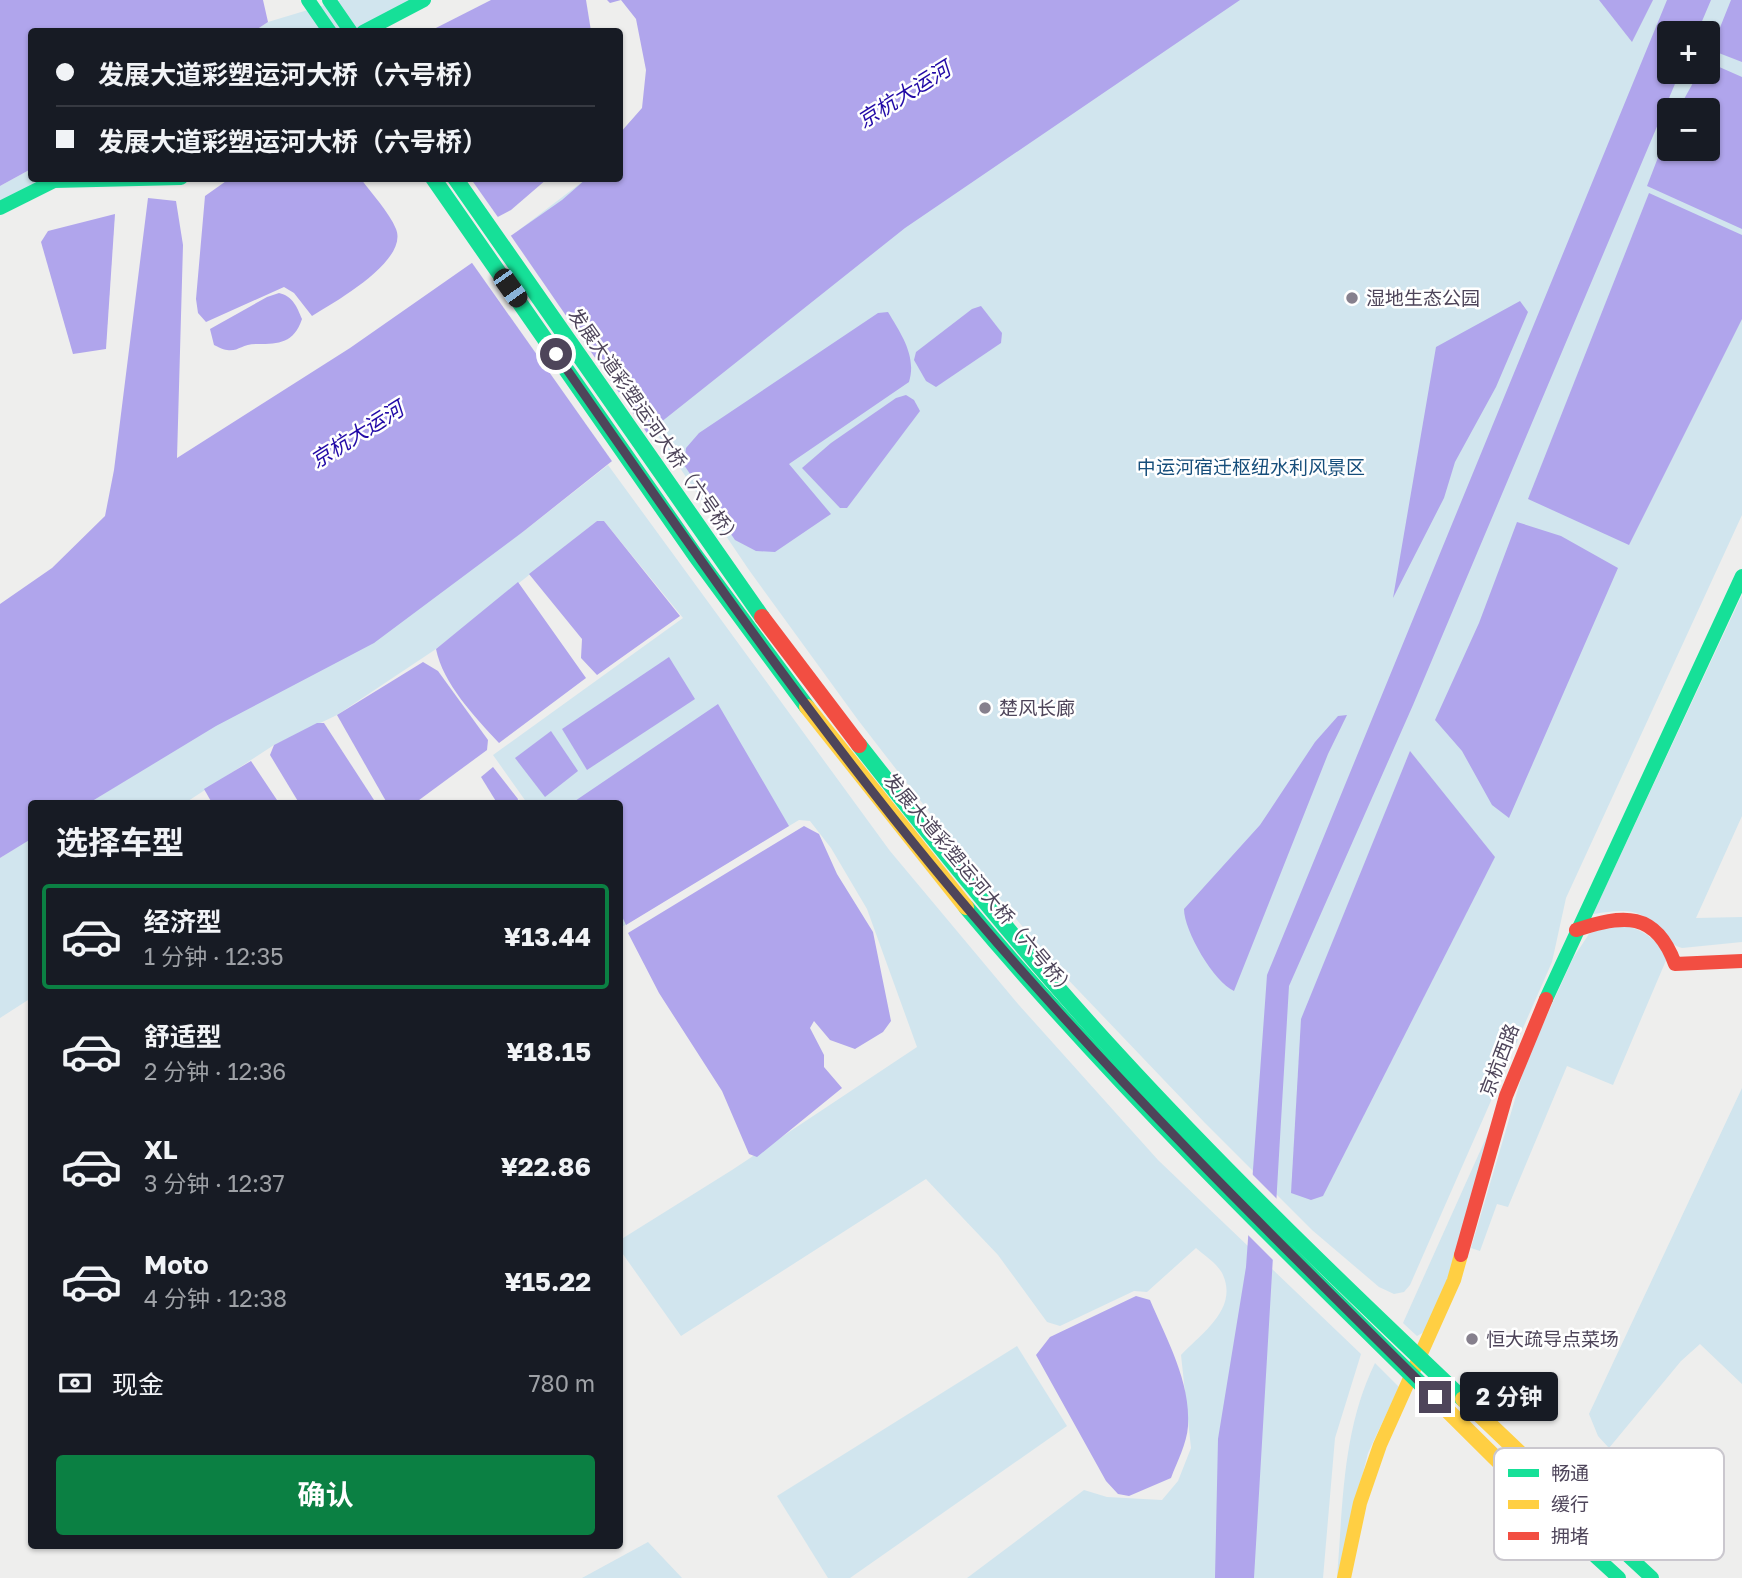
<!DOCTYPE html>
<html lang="zh">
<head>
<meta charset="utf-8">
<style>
	:root { --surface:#171b24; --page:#20242c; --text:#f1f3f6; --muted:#9ea1a6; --line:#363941; --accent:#0b8043 }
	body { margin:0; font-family:"Golos Text","Noto Sans SC",sans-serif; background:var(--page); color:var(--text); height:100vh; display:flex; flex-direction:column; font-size:26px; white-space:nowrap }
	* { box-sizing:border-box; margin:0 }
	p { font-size:23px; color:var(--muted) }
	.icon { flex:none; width:38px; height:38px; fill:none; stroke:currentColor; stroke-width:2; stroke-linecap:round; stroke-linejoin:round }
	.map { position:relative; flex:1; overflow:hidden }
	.side { position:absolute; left:28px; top:800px; width:595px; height:749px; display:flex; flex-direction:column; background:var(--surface); border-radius:7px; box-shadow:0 2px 5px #0004 }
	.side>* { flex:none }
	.top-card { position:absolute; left:28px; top:28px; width:595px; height:154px; border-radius:7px; box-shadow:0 2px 5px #0004; display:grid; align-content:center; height:154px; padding:0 28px; background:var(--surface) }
	.fabs { position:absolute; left:1657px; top:21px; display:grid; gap:14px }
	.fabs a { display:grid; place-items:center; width:63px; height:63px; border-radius:7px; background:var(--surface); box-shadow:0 2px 5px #0004; font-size:35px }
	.end { position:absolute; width:32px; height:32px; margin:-16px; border:9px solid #4e455a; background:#fff; box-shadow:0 0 0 4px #fff }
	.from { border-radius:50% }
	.bubble { position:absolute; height:49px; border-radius:7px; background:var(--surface); box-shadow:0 2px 5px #0004; font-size:23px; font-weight:700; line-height:49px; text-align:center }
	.car { position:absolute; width:21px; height:42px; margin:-21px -10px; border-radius:9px; box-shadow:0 0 5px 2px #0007; background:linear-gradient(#222 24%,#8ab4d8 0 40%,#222 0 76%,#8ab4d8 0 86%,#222 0) }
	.top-card b { display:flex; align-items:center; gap:24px; height:66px; font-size:26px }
	.top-card b+b { border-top:2px solid var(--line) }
	.top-card i { width:18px; height:18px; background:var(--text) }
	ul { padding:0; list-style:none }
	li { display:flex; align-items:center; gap:21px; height:105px; margin:0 14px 10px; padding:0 14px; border:4px solid transparent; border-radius:7px }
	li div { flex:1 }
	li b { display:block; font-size:26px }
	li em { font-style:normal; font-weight:700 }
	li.active { border-color:var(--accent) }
	li>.icon { width:63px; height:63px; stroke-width:1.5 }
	h2 { padding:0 28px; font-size:32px; line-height:84px }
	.pay { display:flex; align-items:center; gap:18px; height:77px; padding:0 28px; font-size:26px }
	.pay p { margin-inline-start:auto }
	.button { display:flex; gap:14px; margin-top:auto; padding:14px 28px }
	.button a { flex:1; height:80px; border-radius:7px; background:var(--accent); color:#fff; font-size:28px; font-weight:700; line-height:80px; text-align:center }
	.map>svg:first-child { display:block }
	.green { fill:#d1e5ee; fill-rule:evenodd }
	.water { fill:#b0a5ec }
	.pier { fill:#eeeeed }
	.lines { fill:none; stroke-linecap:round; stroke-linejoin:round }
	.fast { stroke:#16e098; stroke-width:14 }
	.slow { stroke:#ffcf43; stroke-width:14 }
	.jam { stroke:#f24e42; stroke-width:14 }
	.fast-bridge { stroke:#16e098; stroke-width:16 }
	.slow-bridge { stroke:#ffcf43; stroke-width:16 }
	.jam-bridge { stroke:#f24e42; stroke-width:16 }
	.route { stroke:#4e455a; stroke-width:9 }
	.poi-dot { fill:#86808d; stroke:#fff; stroke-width:2.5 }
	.labels { text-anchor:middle; stroke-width:5; stroke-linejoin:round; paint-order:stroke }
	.poi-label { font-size:19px; fill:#4e455a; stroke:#fff; text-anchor:start }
	.street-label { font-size:19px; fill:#4e455a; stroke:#fff }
	.park-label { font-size:19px; fill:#164e7b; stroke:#fff }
	.water-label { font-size:21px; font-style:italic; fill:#230ba7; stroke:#fff }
	.key { fill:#fff; stroke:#cac7ce; stroke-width:2 }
	.key-label { font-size:19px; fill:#4e455a }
</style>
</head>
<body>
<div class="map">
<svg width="1742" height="1578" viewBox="0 0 1742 1578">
	<rect width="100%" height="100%" fill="#eeeeed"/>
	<!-- green -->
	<g class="green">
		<polygon points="341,0 411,0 352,31 253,32 268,22"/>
		<path d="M 705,0 L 1742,0 L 1742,515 L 1566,898 L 1552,962 L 1410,1285 L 1404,1292 L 1394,1294 L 1379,1287 L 1312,1230 L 1205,1123 L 1057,968 L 954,844 L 858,720 L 749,570 L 519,230 L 586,179 L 620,178 L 620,133 L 643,108 ZM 1670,33 L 1708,33 L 1708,72 L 1670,72 ZM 1670,110 L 1708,110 L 1708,149 L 1670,149 Z"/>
		<polygon points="31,169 32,178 47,179 0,204 0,186"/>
		<path d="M 608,465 L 890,851 L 1018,1004 L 1158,1160 L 1361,1354 L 1335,1438 L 1323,1578 L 967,1578 L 1084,1490 L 1107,1497 L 1162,1500 L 1178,1481 L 1191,1448 L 1181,1355 C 1202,1333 1238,1309 1223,1275 C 1219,1265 1204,1255 1196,1248 L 1147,1292 L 1134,1291 L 1060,1326 L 1047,1322 L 998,1255 L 926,1179 L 681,1336 L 620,1250 L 620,1240 L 732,1170 L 917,1047 L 867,909 L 831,848 L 810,821 L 799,820 L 620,928 L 620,803 L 527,803 L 493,755 L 683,618 L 604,521 L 597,521 L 436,649 L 337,715 L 274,745 L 185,803 L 89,803 L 524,531 Z"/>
		<path d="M 1742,595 L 1742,816 L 1696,918 L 1742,917 L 1742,942 L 1682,948 C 1673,946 1671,941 1665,934 C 1640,907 1627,909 1593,914 Z"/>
		<polygon points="30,839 31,1005 28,1000 0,1018 0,858"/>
		<path d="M 1621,925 C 1641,928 1658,939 1667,958 L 1613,1085 L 1567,1066 L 1508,1207 L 1497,1204 L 1480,1251 L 1471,1248 L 1526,1062 L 1573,958 L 1589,934 L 1599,928 Z"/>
		<polygon points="1742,1088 1742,1384 1700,1344 1681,1361 1609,1448 1598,1436 1589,1414"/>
		<polygon points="1495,1118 1451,1272 1424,1332 1417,1336 1403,1323"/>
		<polygon points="1017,1346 1067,1426 850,1578 828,1578 777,1496"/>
		<path d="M 1375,1363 L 1399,1387 L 1368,1453 L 1337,1578 C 1343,1505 1342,1430 1375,1363 Z"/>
		<polygon points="648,1542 682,1578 582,1578"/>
	</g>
	<!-- water -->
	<g class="water">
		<polygon points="0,0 263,0 268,22 253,32 32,32 31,169 0,186"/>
		<polygon points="491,0 586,0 591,31 430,31"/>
		<polygon points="607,0 1240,0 905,228 524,531 374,643 216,726 89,803 32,803 31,839 0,858 0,604 52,568 105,516 114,470 148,198 176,201 183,245 177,458 350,348 562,200 586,179 620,178 620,133 642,108 646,70 636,19 621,0 610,3"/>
		<polygon points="1599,0 1653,0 1632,42"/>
		<polygon points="1667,0 1711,0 1697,33 1670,33 1670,72 1680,72 1413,705 1289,986 1254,1578 1215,1578 1218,1439 1246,1267 1267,975"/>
		<polygon points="1731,0 1742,0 1742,62 1711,50"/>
		<polygon points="1708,62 1742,77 1742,229 1647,186 1669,129 1670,149 1708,149 1708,110 1678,110 1699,72 1708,72"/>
		<path d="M 229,179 L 361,179 C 372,194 389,212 396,229 C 409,261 333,303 312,316 L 294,293 L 284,287 L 206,322 L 198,313 L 196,299 L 205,196 Z"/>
		<polygon points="418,179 547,179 511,210 462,236"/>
		<polygon points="1649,193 1742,235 1742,319 1629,545 1528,499"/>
		<polygon points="115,214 106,349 73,354 41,242 48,231"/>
		<path d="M 279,293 C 293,296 297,307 302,319 C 294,343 279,344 258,344 C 237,343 238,358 214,345 L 210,329 L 267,297 Z"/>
		<polygon points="1520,301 1528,312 1496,387 1455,462 1444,498 1393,598 1436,347"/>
		<polygon points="981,306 1002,333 1001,343 936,387 926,381 914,360 916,352 972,309"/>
		<path d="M 888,312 C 901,334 917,356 909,382 L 789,464 L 831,514 L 775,552 L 756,551 L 735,540 L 684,465 L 686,448 L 699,433 L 878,313 Z"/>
		<polygon points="906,395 914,400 920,411 847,508 840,508 802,468 831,443 896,398"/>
		<polygon points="597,521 604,521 680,616 597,675 581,658 582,639 529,574"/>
		<polygon points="1517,522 1561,536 1618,568 1509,818 1492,805 1462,751 1435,720 1479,623"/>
		<path d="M 518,582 L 586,678 L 499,743 C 475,717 443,684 436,649 Z"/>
		<polygon points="669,657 695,699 587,770 562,729"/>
		<polygon points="423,662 438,671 488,740 487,750 415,803 387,803 337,715"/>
		<polygon points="718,704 789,826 626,925 620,912 620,803 572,803"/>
		<path d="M 1347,715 L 1328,754 L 1234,991 C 1214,982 1184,931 1184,909 L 1260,825 L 1315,742 L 1338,716 Z"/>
		<polygon points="317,723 324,723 376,803 299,803 270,755 274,745"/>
		<polygon points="551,731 578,771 545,797 515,758"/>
		<polygon points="1410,751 1495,857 1323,1196 1311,1200 1291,1193 1301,1019"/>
		<polygon points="251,761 279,803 212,803 204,789"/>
		<polygon points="493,767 518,799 517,803 497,803 481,777"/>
		<polygon points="804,826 819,834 837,874 873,932 891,1021 883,1032 855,1049 830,1040 814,1021 810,1028 824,1055 824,1067 842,1088 757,1157 749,1154 722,1091 659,993 628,933"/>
		<path d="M 1136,1296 L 1150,1300 C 1166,1338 1191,1382 1188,1426 C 1187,1443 1177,1462 1171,1478 L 1129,1496 L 1118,1494 L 1106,1481 L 1036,1355 L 1050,1337 Z"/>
	</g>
	<!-- pier -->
	<g class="pier">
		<polygon points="414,178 471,179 500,220 461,240 452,234"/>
		<polygon points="509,233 649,436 614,464 470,260"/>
		<polygon points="1249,1171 1279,1201 1276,1263 1245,1232"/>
	</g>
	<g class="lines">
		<!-- fast -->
		<g class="fast">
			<polyline points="308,0 330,32"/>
			<polyline points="329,0 351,32"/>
			<polyline points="363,32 424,0"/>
			<polyline points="0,208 54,181 181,178"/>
			<polyline points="1546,999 1742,576"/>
			<polyline points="1596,1526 1652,1578"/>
			<polyline points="1583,1545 1619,1578"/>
		</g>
		<!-- slow -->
		<polyline class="slow" points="1344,1578 1360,1503 1380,1445 1454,1280 1461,1255"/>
		<!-- jam -->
		<g class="jam">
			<path d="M 1576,930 C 1623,914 1656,911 1675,964 L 1742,961"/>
			<polyline points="1461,1255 1506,1096 1546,999"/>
		</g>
		<!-- fast-bridge -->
		<g class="fast-bridge">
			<polyline points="433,178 695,555 807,707"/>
			<polyline points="455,178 762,617"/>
			<path d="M 859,745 C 942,851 1026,955 1117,1054 C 1227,1174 1345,1287 1463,1399"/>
			<path d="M 966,907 C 1112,1081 1276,1242 1438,1401"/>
		</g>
		<!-- slow-bridge -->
		<g class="slow-bridge">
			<polyline points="807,707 966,907"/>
			<polyline points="1463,1399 1596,1526"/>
			<polyline points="1438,1401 1583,1545"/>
		</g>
		<!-- jam-bridge -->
		<polyline class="jam-bridge" points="762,617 859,745"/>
	</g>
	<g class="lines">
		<!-- route -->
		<path class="route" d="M 556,354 C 690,546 822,738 974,916 C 1118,1085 1277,1241 1435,1397"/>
	</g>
	<!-- markers -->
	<g class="poi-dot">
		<circle cx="1352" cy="298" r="7"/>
		<circle cx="985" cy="708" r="7"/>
		<circle cx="1472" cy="1339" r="7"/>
	</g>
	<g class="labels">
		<!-- poi labels -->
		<g class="poi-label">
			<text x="1366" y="305">湿地生态公园</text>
			<text x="999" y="715">楚风长廊</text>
			<text x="1486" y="1346">恒大疏导点菜场</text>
		</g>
		<!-- street labels -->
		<g class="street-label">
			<text transform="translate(655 427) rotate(55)" y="7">发展大道彩塑运河大桥（六号桥）</text>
			<text transform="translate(980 885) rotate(50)" y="7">发展大道彩塑运河大桥（六号桥）</text>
			<text transform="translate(1499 1060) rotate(-69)" y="7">京杭西路</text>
		</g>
		<!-- park labels -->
		<g class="park-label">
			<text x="1251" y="474">中运河宿迁枢纽水利风景区</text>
		</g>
		<!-- water labels -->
		<g class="water-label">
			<text transform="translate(904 95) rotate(-32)" y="7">京杭大运河</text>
			<text transform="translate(357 435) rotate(-32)" y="7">京杭大运河</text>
		</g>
	</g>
	<!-- legend -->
	<rect x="1494" y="1448" width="230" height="112" rx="10" class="key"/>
	<rect x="1508" y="1469" width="31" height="8" fill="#16e098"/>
	<rect x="1508" y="1500" width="31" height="9" fill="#ffcf43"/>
	<rect x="1508" y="1532" width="31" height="8" fill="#f24e42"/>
	<g class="key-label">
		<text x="1551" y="1480">畅通</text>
		<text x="1551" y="1511">缓行</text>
		<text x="1551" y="1543">拥堵</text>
	</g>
</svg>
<div class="fabs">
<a>+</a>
<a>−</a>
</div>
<i class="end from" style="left:556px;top:354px"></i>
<i class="end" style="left:1435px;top:1397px"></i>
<div class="bubble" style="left:1460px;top:1372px;width:98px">2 分钟</div>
<i class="car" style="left:510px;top:288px;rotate:145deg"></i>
<div class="top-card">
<b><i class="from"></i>发展大道彩塑运河大桥（六号桥）</b>
<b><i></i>发展大道彩塑运河大桥（六号桥）</b>
</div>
<section class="side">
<h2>选择车型</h2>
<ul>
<li class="active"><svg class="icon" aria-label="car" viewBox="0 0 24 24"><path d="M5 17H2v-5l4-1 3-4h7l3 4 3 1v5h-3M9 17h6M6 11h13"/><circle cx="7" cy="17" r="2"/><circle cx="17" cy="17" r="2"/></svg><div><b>经济型</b><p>1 分钟 · 12:35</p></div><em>¥13.44</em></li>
<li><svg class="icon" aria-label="car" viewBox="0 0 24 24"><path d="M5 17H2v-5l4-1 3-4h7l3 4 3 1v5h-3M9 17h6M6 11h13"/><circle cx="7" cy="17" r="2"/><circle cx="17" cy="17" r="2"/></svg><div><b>舒适型</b><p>2 分钟 · 12:36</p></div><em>¥18.15</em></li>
<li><svg class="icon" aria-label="car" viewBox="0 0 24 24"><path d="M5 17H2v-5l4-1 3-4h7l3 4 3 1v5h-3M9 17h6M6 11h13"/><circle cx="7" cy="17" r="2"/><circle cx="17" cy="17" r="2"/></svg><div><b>XL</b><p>3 分钟 · 12:37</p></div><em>¥22.86</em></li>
<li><svg class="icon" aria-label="car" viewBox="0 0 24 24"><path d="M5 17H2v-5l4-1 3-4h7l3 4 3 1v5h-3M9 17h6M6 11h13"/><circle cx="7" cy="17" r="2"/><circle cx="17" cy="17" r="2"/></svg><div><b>Moto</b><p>4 分钟 · 12:38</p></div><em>¥15.22</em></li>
</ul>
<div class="pay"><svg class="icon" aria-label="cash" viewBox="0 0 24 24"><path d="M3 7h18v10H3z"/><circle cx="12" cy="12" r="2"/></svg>现金<p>780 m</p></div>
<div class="button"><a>确认</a></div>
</section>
</div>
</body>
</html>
